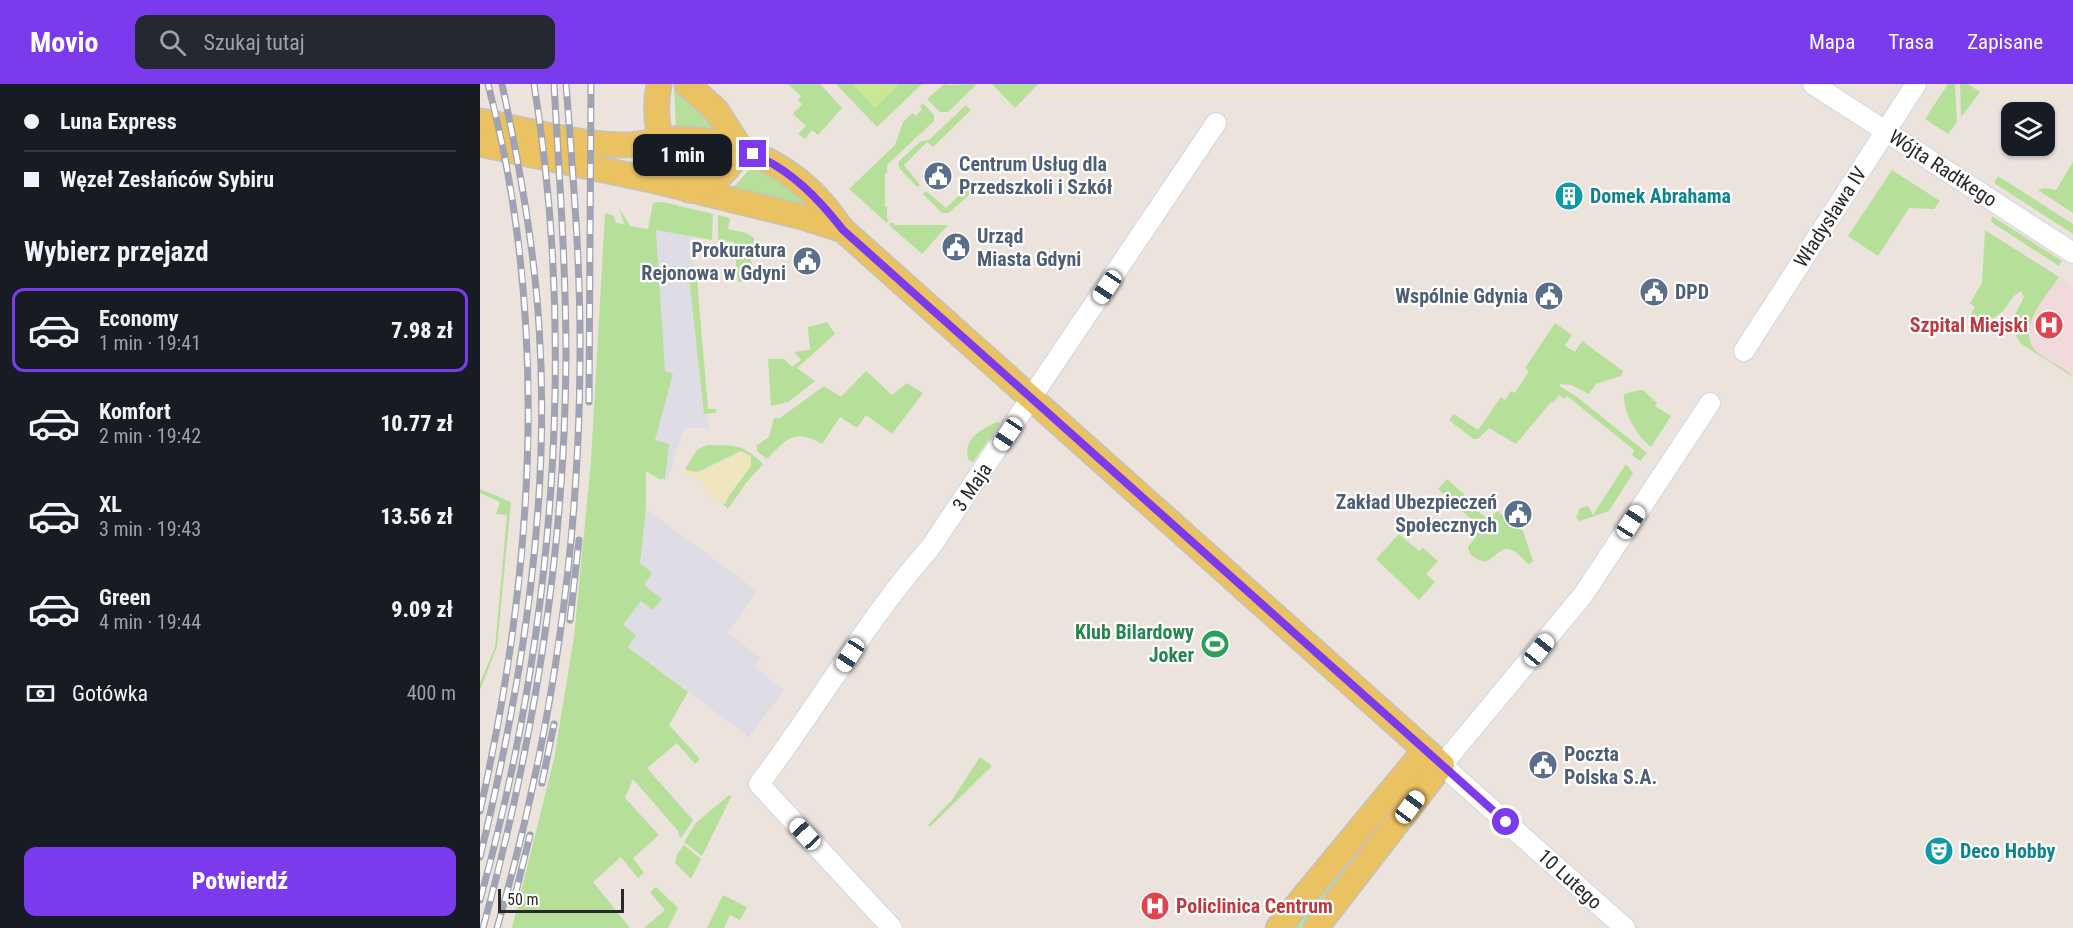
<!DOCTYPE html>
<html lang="pl">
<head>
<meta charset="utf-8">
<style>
	:root { --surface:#171b24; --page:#242831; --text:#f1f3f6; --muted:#9ea1a6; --line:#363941; --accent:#7c3aed }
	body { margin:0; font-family:"Roboto Condensed",sans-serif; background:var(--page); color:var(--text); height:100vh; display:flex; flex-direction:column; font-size:22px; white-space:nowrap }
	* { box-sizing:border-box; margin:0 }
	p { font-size:20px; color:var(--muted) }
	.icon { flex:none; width:33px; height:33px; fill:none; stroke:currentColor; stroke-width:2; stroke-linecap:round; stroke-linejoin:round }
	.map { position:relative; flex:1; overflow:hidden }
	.sheet { display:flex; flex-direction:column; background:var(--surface); width:480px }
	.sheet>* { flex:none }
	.top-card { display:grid; align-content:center; height:132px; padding:0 24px; background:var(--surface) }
	.tools { position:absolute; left:1521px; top:18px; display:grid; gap:12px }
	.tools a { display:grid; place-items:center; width:54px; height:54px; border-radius:12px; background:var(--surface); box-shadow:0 2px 4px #0004; font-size:30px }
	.scale { position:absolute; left:18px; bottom:15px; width:126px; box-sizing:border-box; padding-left:6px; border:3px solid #292929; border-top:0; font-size:16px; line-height:21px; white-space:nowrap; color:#292929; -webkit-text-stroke:4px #fff; paint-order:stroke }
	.end { position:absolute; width:27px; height:27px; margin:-14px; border:8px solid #7c3aed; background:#fff; box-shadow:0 0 0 3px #fff }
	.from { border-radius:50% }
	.bubble { position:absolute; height:42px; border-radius:12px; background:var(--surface); box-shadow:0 2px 4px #0004; font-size:20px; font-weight:800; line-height:42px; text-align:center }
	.car { position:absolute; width:18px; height:36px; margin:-18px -9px; border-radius:8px; box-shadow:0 0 4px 2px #0007; background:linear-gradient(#fff 24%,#345 0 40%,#fff 0 76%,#345 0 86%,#fff 0) }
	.top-card b { display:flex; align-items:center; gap:21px; height:57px; font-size:22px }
	.top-card b+b { border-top:2px solid var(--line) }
	.top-card i { width:15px; height:15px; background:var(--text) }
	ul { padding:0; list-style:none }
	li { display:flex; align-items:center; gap:18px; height:84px; margin:0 12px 9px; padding:0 12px; border:3px solid transparent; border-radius:12px }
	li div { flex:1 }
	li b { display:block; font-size:22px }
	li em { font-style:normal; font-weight:800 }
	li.current { border-color:var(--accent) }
	li>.icon { width:54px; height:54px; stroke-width:1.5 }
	h2 { padding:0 24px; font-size:27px; line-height:72px }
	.pay { display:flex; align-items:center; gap:15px; height:66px; padding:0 24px; font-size:22px }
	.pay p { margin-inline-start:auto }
	.primary-button { display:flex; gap:12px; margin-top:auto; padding:12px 24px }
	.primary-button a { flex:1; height:69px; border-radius:12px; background:var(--accent); color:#fff; font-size:24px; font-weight:800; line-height:69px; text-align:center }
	header { display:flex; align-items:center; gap:36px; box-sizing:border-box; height:84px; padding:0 30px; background:var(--accent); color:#fff }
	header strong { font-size:28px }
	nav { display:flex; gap:33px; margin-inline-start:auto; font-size:21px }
	.search { width:420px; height:54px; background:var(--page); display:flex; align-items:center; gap:15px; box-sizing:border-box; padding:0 21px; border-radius:12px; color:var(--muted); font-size:22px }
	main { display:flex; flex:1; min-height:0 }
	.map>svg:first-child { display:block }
	.industrial { fill:#dedce4 }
	.medical { fill:#f2d9dc }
	.green { fill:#b6e09a }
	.sand { fill:#efe5bf }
	.pitch { fill:#cae796 }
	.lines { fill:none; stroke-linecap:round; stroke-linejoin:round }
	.minor-casing { stroke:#d1d5e2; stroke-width:22 }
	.major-casing { stroke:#c3c3c3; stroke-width:27 }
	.minor { stroke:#fff; stroke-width:20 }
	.major { stroke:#ebc261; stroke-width:24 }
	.rail-casing { stroke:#9fa3b3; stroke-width:7 }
	.rail { stroke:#fff; stroke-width:4.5; stroke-dasharray:14; stroke-linecap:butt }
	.route { stroke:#7c3aed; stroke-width:8 }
	.labels { text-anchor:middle; stroke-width:4.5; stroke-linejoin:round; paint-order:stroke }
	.service-label { font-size:20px; font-weight:bold; fill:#4e5e75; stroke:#fff; text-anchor:start }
	.street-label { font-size:20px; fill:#292929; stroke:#fff }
	.culture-label { font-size:20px; font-weight:bold; fill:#0d838f; stroke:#fff; text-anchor:start }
	.health-label { font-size:20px; font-weight:bold; fill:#be3a42; stroke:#fff; text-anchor:end }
	.leisure-label { font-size:20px; font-weight:bold; fill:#27864d; stroke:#fff; text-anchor:end }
</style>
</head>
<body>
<header>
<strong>Movio</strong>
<div class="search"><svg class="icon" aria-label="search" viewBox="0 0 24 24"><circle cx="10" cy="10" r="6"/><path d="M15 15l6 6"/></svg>Szukaj tutaj</div>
<nav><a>Mapa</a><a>Trasa</a><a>Zapisane</a></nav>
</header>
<main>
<section class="sheet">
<div class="top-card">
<b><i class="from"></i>Luna Express</b>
<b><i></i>Węzeł Zesłańców Sybiru</b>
</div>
<h2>Wybierz przejazd</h2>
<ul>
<li class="current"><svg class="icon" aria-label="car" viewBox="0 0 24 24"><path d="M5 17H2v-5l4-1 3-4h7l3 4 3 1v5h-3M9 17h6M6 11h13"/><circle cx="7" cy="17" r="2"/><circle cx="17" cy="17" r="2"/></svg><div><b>Economy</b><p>1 min · 19:41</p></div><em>7.98 zł</em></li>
<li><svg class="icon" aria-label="car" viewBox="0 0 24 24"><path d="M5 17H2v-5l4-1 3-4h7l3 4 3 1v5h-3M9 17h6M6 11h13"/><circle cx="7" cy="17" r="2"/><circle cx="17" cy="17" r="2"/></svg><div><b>Komfort</b><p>2 min · 19:42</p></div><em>10.77 zł</em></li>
<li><svg class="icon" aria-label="car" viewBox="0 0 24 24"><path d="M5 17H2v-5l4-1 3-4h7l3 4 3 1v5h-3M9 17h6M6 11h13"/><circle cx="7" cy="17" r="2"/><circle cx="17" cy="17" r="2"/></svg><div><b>XL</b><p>3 min · 19:43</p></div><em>13.56 zł</em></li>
<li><svg class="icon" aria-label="car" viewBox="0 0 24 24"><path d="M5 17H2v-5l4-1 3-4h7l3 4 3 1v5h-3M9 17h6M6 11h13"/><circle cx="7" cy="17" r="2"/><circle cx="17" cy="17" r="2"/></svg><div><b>Green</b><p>4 min · 19:44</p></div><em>9.09 zł</em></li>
</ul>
<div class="pay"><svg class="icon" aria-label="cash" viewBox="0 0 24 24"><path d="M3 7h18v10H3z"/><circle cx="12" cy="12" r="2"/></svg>Gotówka<p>400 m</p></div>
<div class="primary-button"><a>Potwierdź</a></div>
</section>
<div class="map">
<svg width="1593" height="844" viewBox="0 0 1593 844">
	<rect width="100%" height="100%" fill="#ebe3dc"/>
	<!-- industrial -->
	<g class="industrial">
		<polygon points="176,146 211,152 229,345 204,343 188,396 179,395 166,386 193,290 185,288"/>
		<polygon points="166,425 277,507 247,549 281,574 274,583 304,606 269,653 148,562 142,541 156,523"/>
	</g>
	<!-- medical -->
	<polygon class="medical" points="1577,192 1593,202 1593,293 1540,259 1538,252"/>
	<!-- green -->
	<g class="green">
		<polygon points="308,0 340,0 362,24 338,51 332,46 325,55 318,50 326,42 313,30 322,20 318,16 321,12"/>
		<polygon points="356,0 372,0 395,23 419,0 442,0 397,43"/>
		<polygon points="464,0 468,1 497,0 468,28 460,28 447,15"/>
		<polygon points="512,0 558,0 535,24"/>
		<polygon points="1468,0 1475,0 1477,38 1468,50 1445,35"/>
		<polygon points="1480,0 1488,0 1500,8 1481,33"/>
		<polygon points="196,4 229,34 240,49 196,44 194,5"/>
		<polygon points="443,19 454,31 454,37 407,81 407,89 405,90 405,123 407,123 407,134 409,136 407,139 369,105 415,61 423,38 433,29 436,32 442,25 440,22"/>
		<polygon points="486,21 491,26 453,63 447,58 424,81 440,101 437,103 420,85 418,78 441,57 449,56"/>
		<path d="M 200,67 L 235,71 L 236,74 C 225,83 204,84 200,67 Z"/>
		<polygon points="1593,78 1593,129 1558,106 1564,104 1576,106"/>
		<polygon points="272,82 310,104 336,126 250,103 256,101"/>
		<polygon points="1412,86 1460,117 1454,125 1429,124 1398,172 1368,152"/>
		<polygon points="1518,92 1593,140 1593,150 1514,99"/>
		<polygon points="490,101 489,111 468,129 462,129 443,110 446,107 466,124"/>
		<polygon points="183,118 233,130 232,156 176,146 185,287 193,290 175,356 189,360 185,395 179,395 166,387 166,425 160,479 172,489 164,501 182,515 173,526 161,517 143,541 156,551 148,563 208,608 189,641 220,675 215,680 197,659 167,684 213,736 201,754 198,750 199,748 153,695 145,714 179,751 153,774 164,789 158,794 141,773 113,798 150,844 32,844 74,675 94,553 111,377 125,129 134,132 136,139 144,140 139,124 150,142 168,145 173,119"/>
		<polygon points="238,131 250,134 248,145 266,149 274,154 274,163 270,164 273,196 258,198 254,158 238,157"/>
		<polygon points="1512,132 1582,177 1579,182 1511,138"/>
		<polygon points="412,138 415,141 468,141 442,170 409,141"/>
		<path d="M 1505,146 L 1579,193 C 1566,213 1533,247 1558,269 C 1569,278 1585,283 1593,293 L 1540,259 L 1530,240 L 1544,213 L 1541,207 L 1534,212 L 1523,227 L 1503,243 L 1490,232 L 1495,223 L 1490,219 L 1502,199 Z"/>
		<polygon points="216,184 228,325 237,325 235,329 224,330 209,193 210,186"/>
		<polygon points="347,238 355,250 317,284 335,297 308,318 291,322 288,275 304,275 312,283 321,276 314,268 330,266 328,243"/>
		<polygon points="1075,239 1092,251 1085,262 1095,268 1102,257 1143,287 1141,292 1116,300 1109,310 1091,301 1079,300 1081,303 1096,312 1167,369 1160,377 1152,371 1154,366 1087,312 1085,315 1079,311 1073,319 1071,318 1036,360 1009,344 998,355 993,355 969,336 974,330 998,346 1021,313 1025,316 1031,307 1035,309 1049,287 1045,284"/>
		<path d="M 386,287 L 412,311 L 427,299 L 443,309 L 412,350 L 386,331 L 377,344 L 360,333 L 342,360 C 313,344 307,355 287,375 L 278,368 L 276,362 L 289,353 L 294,334 L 300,334 L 344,302 L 361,313 Z"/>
		<path d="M 1159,306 L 1163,306 L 1177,319 L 1175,322 L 1191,332 L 1171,363 C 1157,352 1143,329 1144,310 Z"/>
		<path d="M 517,338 L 520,339 L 493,378 L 488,375 C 483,354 502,345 517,338 Z"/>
		<path d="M 227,361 C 257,362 261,359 283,380 L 266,399 L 248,425 L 243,420 L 246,419 L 261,367 L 218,388 L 210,388 L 205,385 L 217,366 Z"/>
		<polygon points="1146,380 1153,389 1129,427 1100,437 1096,434 1100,424 1108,422 1113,431"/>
		<path d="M 967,395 L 984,410 L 984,416 L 1009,436 L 1017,427 L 1043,447 L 1053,477 L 1049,481 C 1042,474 1031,460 1021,467 C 1014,471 1012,475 1005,478 C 996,475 989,472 988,463 L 995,454 L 986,445 L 994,438 L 958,405 Z"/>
		<polygon points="0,405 31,418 17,563 0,606 0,599 15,563 27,431 16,430 20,418 0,409"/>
		<polygon points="919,450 939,467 943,464 958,477 946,490 955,498 939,516 896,475"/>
		<polygon points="500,673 512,682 450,743 448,741 472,716"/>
		<polygon points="249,711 251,713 222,772 204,758 216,739"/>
		<polygon points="912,718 916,721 821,844 813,844"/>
		<polygon points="204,761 221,775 211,795 195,779 197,770"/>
		<polygon points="176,803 198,824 188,844 164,844 185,826 170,808"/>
		<polygon points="243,811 267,823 260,836 250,831 244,844 227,844"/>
	</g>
	<!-- sand -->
	<path class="sand" d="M 261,367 L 271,372 L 271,382 L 243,420 L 225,408 L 224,399 L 202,388 L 205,385 C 221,395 247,374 261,367 Z"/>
	<!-- pitch -->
	<polygon class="pitch" points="372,0 419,0 395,24"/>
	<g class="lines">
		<!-- minor casing -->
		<g class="minor-casing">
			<g id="minor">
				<polyline points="1333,0 1593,169"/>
				<polyline points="1264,267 1436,0"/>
				<path d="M 412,844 L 279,700 C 338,623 386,536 450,464 L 736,39"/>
				<polyline points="1145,844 962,681 1103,511 1230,319"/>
			</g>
		</g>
		<!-- major casing -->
		<g class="major-casing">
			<g id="major">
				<path d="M 179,0 C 172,38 181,77 209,106"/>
				<polyline points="207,0 236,26 261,65"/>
				<path d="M 0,37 C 44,45 94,60 139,61 C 157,62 175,56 194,55 C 248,53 304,77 340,117 C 349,126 355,137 363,146 L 962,681 L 836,844"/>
				<polyline points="0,60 167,95 322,133 363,146"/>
				<path d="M 209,106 C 235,101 248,87 261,65"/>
				<polyline points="798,844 945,666"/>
			</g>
		</g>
		<!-- minor -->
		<use href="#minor" class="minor"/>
		<!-- major -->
		<use href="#major" class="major"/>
		<!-- rail casing -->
		<g class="rail-casing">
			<g id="rail">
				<polyline points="109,318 111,0"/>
				<polyline points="90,536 99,456"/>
				<polyline points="62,699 74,640"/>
				<path d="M 0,727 C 54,488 71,239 8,0"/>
				<path d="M 0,773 C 42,601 71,420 59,242 C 54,160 39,80 22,0"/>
				<polyline points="35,812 50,751"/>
				<path d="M 0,816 C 73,555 97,267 54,0"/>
				<path d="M 3,844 C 54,658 85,465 86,272 C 86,181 79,90 74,0"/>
				<path d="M 17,844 C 70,660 99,467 100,276 C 101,184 93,92 86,0"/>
			</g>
		</g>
		<!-- rail -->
		<use href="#rail" class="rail"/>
	</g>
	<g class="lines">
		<!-- route -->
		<path class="route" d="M 273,70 C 311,86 338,114 363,146 L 1026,738"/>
	</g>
	<!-- icons -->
	<defs>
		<g id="civic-disc" transform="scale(1.5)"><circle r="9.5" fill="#5c6f8a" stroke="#fff"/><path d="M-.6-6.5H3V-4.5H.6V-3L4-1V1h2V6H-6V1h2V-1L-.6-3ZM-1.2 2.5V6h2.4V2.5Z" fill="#fff"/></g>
		<g id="building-disc" transform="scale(1.5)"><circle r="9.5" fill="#0f9aa8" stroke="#fff"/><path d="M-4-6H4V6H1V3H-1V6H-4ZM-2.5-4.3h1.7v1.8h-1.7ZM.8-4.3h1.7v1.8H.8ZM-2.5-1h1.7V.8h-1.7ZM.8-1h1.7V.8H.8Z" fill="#fff"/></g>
		<g id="hospital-disc" transform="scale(1.5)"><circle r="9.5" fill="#e0444e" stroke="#fff"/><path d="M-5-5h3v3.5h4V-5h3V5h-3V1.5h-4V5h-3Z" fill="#fff"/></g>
		<g id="stadium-disc" transform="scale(1.5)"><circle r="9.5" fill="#2e9e5b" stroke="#fff"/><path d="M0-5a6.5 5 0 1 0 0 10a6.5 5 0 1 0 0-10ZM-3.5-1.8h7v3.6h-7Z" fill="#fff"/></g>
		<g id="theatre-disc" transform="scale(1.5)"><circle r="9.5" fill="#0f9aa8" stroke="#fff"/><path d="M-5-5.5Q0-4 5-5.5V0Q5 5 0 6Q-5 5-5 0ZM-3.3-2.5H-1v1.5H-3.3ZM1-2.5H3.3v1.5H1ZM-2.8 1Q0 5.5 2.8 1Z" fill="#fff"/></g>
	</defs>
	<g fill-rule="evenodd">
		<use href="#civic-disc" x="458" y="92"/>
		<use href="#building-disc" x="1089" y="112"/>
		<use href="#civic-disc" x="476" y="163"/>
		<use href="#civic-disc" x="327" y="177"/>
		<use href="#civic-disc" x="1174" y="208"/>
		<use href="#civic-disc" x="1069" y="212"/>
		<use href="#hospital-disc" x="1569" y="241"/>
		<use href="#civic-disc" x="1038" y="430"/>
		<use href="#stadium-disc" x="735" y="560"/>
		<use href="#civic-disc" x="1063" y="681"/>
		<use href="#theatre-disc" x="1459" y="767"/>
		<use href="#hospital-disc" x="675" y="822"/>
	</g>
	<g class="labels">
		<!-- service labels -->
		<g class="service-label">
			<text x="479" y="87">Centrum Usług dla<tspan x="479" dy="23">Przedszkoli i Szkół</tspan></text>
			<text x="497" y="159">Urząd<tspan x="497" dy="23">Miasta Gdyni</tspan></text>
			<text x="306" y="173" text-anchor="end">Prokuratura<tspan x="306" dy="23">Rejonowa w Gdyni</tspan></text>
			<text x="1195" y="215">DPD</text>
			<text x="1048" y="219" text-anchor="end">Wspólnie Gdynia</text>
			<text x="1017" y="425" text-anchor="end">Zakład Ubezpieczeń<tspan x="1017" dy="23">Społecznych</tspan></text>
			<text x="1084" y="677">Poczta<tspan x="1084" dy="23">Polska S.A.</tspan></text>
		</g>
		<!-- street labels -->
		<g class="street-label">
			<text transform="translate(1463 84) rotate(33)" y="7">Wójta Radtkego</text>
			<text transform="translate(1350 133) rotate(-57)" y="7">Władysława IV</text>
			<text transform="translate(492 403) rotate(-56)" y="7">3 Maja</text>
			<text transform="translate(1090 795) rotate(42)" y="7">10 Lutego</text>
		</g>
		<!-- culture labels -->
		<g class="culture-label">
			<text x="1110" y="119">Domek Abrahama</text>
			<text x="1480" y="774">Deco Hobby</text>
		</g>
		<!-- health labels -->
		<g class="health-label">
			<text x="1548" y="248">Szpital Miejski</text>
			<text x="696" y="829" text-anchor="start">Policlinica Centrum</text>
		</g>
		<!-- leisure labels -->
		<g class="leisure-label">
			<text x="714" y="555">Klub Bilardowy<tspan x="714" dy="23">Joker</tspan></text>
		</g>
	</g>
</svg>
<div class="tools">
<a><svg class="icon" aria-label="layers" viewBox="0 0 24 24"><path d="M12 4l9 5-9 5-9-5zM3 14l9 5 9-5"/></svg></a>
</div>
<div class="scale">50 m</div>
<i class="end from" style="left:1026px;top:738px"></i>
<i class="end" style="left:273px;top:70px"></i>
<div class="bubble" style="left:153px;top:50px;width:99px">1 min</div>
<i class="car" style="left:627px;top:203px;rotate:214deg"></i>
<i class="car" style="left:528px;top:350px;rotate:214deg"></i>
<i class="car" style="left:1151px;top:438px;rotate:33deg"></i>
<i class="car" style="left:1059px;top:566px;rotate:39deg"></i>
<i class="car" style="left:370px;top:571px;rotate:213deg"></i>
<i class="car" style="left:930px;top:723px;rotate:37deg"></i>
<i class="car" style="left:325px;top:750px;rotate:317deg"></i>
</div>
</main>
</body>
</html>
